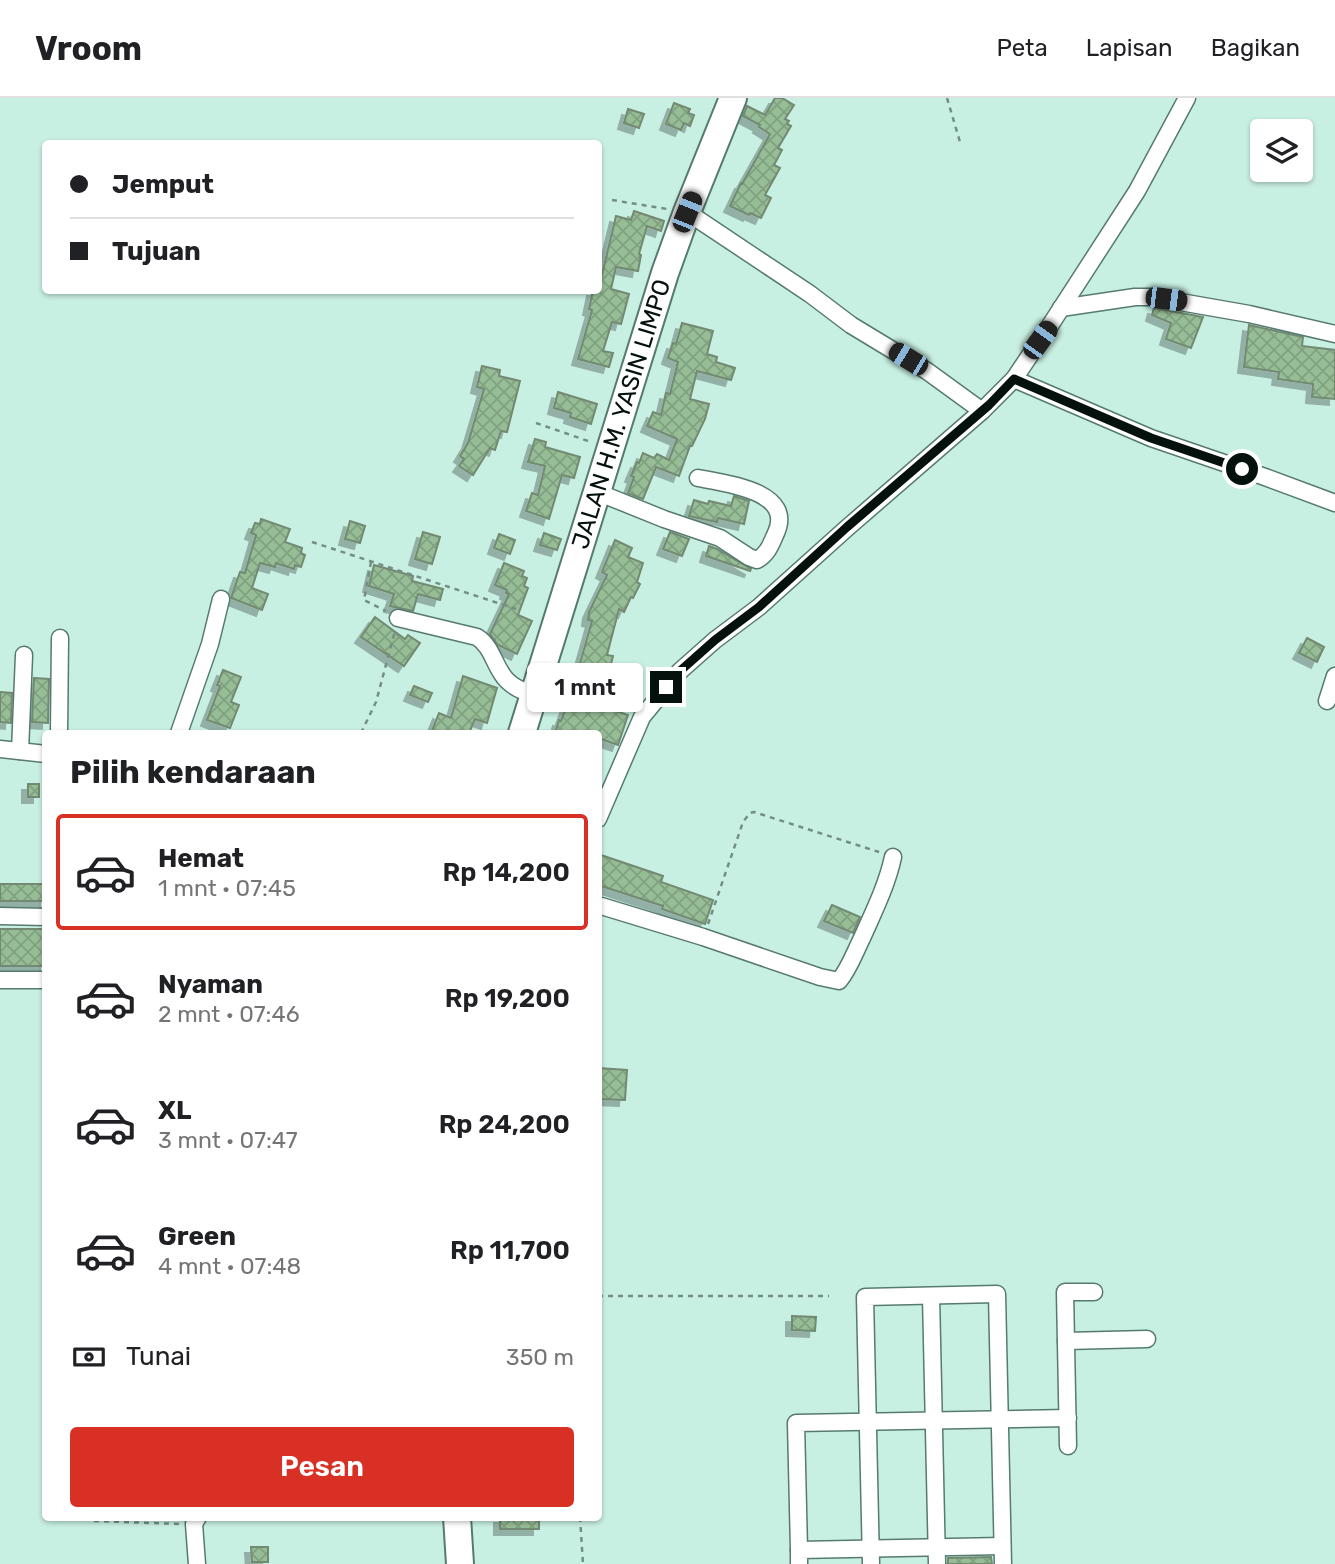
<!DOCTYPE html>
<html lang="id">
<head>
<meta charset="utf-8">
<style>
	:root { --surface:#fff; --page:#f2f2f2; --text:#202124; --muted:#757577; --line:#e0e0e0; --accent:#d93025 }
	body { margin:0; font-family:Rubik,sans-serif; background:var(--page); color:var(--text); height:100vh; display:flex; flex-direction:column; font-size:26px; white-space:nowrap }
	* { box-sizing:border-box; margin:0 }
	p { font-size:23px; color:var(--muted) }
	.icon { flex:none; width:38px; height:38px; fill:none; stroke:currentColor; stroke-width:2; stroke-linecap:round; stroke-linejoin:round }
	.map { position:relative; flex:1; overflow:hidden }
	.drawer { position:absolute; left:42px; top:632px; width:560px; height:791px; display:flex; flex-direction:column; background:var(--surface); border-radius:7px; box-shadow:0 2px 5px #0004 }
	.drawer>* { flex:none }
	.top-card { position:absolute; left:42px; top:42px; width:560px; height:154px; border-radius:7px; box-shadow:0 2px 5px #0004; display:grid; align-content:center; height:154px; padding:0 28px; background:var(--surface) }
	.fabs { position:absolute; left:1250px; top:21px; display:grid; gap:14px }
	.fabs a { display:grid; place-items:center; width:63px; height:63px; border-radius:7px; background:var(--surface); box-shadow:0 2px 5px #0004; font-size:35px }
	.end { position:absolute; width:32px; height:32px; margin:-16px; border:9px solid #04110d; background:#fff; box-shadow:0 0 0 4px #fff }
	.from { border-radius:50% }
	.bubble { position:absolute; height:49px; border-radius:7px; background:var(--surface); box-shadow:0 2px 5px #0004; font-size:23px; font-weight:600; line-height:49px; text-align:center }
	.car { position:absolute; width:21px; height:42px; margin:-21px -10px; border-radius:9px; box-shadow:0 0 5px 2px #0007; background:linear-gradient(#222 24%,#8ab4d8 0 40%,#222 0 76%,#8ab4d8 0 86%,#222 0) }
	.top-card b { display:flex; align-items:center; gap:24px; height:66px; font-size:26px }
	.top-card b+b { border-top:2px solid var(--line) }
	.top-card i { width:18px; height:18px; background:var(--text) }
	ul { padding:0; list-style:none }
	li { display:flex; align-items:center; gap:21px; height:116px; margin:0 14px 10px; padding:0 14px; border:4px solid transparent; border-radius:7px }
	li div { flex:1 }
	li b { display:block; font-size:26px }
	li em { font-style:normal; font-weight:600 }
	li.active { border-color:var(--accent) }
	li>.icon { width:63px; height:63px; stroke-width:1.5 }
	h2 { padding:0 28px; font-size:32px; line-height:84px }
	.pay { display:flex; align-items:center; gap:18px; height:77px; padding:0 28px; font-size:26px }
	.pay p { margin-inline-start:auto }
	.primary-button { display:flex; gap:14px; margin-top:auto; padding:14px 28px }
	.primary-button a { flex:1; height:80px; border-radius:7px; background:var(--accent); color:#fff; font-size:28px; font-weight:600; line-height:80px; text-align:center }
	header { display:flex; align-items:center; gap:42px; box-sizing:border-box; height:98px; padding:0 35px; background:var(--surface); border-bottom:2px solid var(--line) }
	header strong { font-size:33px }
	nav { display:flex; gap:38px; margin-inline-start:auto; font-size:24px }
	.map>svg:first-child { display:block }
	.building { fill:url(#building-cross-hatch); stroke:#738a72; stroke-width:2; filter:url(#shadow) }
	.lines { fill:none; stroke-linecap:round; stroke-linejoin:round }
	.minor-casing { stroke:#567a6f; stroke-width:19 }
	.primary-casing { stroke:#567a6f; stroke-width:30 }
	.path { stroke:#738f85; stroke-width:2.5; stroke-dasharray:5 5; stroke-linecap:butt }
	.minor { stroke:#fff; stroke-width:16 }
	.primary { stroke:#fff; stroke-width:26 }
	.route { stroke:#04110d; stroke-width:9 }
	.labels { text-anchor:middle; stroke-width:5; stroke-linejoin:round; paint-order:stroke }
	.street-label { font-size:24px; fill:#04110d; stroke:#c8f0e2 }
</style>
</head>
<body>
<header>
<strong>Vroom</strong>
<nav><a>Peta</a><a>Lapisan</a><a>Bagikan</a></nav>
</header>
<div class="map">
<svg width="1335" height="1466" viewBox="0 0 1335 1466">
	<defs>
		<pattern id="building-cross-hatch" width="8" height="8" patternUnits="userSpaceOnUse" patternTransform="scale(1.75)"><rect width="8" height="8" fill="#96bd96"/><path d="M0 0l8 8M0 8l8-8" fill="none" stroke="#80a180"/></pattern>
		<filter id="shadow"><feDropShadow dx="-6" dy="6" stdDeviation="0" flood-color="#0004"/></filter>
	</defs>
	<rect width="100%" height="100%" fill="#c8f0e2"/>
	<!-- building -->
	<g class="building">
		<polygon points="775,0 782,0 794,7 785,21 789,23 787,26 791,28 778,50 782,52 774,67 780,70 765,97 771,100 761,120 750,115 749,117 730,108 741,85 742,86 770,36 759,29 760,27 743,18 747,8 765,17"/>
		<polygon points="674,5 690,11 688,15 694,17 690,28 684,25 681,32 666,26"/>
		<polygon points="628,11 644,16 639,30 624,25"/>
		<polygon points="634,113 664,123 661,133 647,128 639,156 641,157 638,173 616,169 611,191 629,196 621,226 612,224 603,253 613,255 609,269 578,261 592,212 589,211 593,192 598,192 598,181 601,181 616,118 631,122"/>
		<polygon points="1154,210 1203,219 1191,250 1166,241 1171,225 1152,217"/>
		<polygon points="682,225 713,233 707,256 717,259 716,264 735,270 731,282 697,273 690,301 709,306 705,321 692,348 690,348 679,378 656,369 643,401 628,395 634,379 631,378 637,364 639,365 643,355 654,360 657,356 669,362 677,341 647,328 653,314 661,317 666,295 670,296 678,264 668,260 673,245 676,246"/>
		<polygon points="1249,227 1303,239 1302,248 1335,252 1335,301 1312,299 1313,286 1278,281 1279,274 1244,269"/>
		<polygon points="482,268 500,272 499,278 520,283 507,334 501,333 495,352 490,350 473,377 459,368 464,361 460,358 468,345 484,291 477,289"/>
		<polygon points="558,294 597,306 591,326 570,319 571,315 554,310"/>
		<polygon points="535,341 546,344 545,349 580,359 574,380 562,377 549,421 526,413 532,395 538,397 545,368 528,364"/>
		<polygon points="734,398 749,403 744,426 718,420 717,424 689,418 694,402 708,406 709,403 731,408"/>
		<polygon points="261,421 290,431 285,444 302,450 301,455 305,457 301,469 295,467 294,471 276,465 275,469 260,465 252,490 268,496 262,512 231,500 240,474 245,475 256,437 251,435 255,425 260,426"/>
		<polygon points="350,423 365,428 360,445 345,441"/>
		<polygon points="423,434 440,439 432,466 415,461"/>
		<polygon points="670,434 689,441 682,458 663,451"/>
		<polygon points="544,435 561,441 557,452 540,447"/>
		<polygon points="499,436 515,442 510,456 494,450"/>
		<polygon points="615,442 632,450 628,459 643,465 637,484 640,486 633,500 631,499 624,514 619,511 607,557 613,558 607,582 599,579 590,604 628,617 618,647 598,640 598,635 555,635 559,622 561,623 578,576 577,576 592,523 588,522 589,514 607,477 602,474"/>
		<polygon points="709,448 717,451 751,471 750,473 706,458"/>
		<polygon points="504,465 524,473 522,478 527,480 524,488 528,490 518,517 532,523 517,556 498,547 490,536 509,496 506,495 507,492 495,487"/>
		<polygon points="374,467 413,478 412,483 443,491 440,502 418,496 413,513 390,508 394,496 369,488"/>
		<polygon points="375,519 405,541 408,537 420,545 404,568 361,539"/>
		<polygon points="1307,540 1324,549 1317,564 1299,555"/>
		<polygon points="223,572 241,579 231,604 239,607 230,630 207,622 220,588 217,587"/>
		<polygon points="463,578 497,590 487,625 475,621 469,635 431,635 439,615 451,620"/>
		<polygon points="34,580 49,581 48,625 32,624"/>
		<polygon points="414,588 432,595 428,604 410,597"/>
		<polygon points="0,594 12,595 11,625 0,624"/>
		<rect x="28" y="686" width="11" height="13"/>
		<polygon points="598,756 663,778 661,784 713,802 705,826 662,811 663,808 598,787"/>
		<rect x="0" y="786" width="46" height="17"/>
		<polygon points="832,807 860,819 853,835 824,823"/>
		<rect x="0" y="831" width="46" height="37"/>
		<polygon points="598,970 627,972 625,1002 598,1001"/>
		<polygon points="792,1218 816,1219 815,1233 792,1232"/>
		<rect x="500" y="1419" width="39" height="12"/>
		<polygon points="251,1449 268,1449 268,1464 252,1464"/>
		<polygon points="991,1459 992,1466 948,1466 948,1460"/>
	</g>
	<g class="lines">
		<!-- minor casing -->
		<g class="minor-casing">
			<g id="minor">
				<polyline points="687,114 810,196 851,227 927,273 982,313 1014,281 1051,226 1137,93 1187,0"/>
				<polyline points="1061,210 1135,199 1152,199 1249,216 1335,236"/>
				<polyline points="1014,281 1151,340 1265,379 1335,405"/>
				<path d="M 597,394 L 664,421 L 720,440 L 749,459 L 757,462 C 768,456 771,446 776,435 C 795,393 725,385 698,380"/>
				<path d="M 398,520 L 477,539 C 491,548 493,563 502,576 C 509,588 523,593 535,598"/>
				<polyline points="1327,603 1335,578"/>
				<polyline points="59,635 60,540"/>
				<polyline points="179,635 210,546 221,501"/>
				<polyline points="0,651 46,656"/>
				<polyline points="20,653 24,557"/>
				<polyline points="598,721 642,619 680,573 715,542 759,509 847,430 982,313"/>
				<path d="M 598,807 L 703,839 L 820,879 L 839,883 C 849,871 855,854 862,840 C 874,813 887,787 893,759"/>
				<polyline points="0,818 46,819"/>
				<polyline points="0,882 46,882"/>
				<polyline points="931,1198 937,1466"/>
				<polyline points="1066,1243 1147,1241"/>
				<polyline points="1068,1348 1065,1194 1094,1194"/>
				<polyline points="799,1452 796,1325 1068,1320"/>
				<polyline points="197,1466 194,1426 198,1419"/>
				<polyline points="799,1466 799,1452 1002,1448"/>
				<polyline points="871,1466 865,1199 997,1196 1003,1466"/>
			</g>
		</g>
		<!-- primary casing -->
		<g class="primary-casing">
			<g id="primary">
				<path id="s1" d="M 522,635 L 665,175 L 687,114 L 733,0"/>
				<polyline points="457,1419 460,1466"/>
			</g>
		</g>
		<!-- path -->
		<g class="path">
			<polyline points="947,0 960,44"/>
			<polyline points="612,102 667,111"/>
			<polyline points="536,325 591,344"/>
			<polyline points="312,444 516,511"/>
			<polyline points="371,464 364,502 386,513"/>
			<polyline points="361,635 376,604 395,533"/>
			<polyline points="708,826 743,724 750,715 754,714 879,754"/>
			<polyline points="598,1198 829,1198"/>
			<polyline points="580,1419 583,1466"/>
			<polyline points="94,1423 180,1426"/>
		</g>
		<!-- minor -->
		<use href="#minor" class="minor"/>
		<!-- primary -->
		<use href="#primary" class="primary"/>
	</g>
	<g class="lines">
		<!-- route -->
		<polyline class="route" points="666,589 680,573 715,542 759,509 847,429 989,307 1014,281 1151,340 1242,371"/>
	</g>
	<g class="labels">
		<!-- street labels -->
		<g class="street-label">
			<text dy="8" stroke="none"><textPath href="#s1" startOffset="334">JALAN H.M. YASIN LIMPO</textPath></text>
		</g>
	</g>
</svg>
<div class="fabs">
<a><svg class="icon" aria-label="layers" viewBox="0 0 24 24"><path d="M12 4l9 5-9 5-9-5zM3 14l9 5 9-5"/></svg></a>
</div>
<i class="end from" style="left:1242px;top:371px"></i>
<i class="end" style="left:666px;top:589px"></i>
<div class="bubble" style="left:527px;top:565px;width:116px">1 mnt</div>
<i class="car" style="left:687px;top:114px;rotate:22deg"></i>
<i class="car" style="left:1166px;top:201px;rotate:97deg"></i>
<i class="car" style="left:1040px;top:242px;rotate:36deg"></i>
<i class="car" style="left:908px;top:261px;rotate:301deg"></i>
<div class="top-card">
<b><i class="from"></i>Jemput</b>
<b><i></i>Tujuan</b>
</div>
<section class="drawer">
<h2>Pilih kendaraan</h2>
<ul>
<li class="active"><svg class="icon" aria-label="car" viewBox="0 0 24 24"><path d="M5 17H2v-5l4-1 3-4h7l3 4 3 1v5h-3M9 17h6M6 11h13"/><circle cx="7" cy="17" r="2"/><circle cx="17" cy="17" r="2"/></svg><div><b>Hemat</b><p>1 mnt · 07:45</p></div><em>Rp 14,200</em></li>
<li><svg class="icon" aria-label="car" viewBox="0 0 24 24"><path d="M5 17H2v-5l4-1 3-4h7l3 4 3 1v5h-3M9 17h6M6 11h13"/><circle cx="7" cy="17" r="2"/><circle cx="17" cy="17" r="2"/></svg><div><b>Nyaman</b><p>2 mnt · 07:46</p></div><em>Rp 19,200</em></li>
<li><svg class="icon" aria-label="car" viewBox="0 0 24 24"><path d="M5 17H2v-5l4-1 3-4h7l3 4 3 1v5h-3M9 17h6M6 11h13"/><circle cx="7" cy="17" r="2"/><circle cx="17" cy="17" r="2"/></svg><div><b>XL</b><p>3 mnt · 07:47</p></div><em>Rp 24,200</em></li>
<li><svg class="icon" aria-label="car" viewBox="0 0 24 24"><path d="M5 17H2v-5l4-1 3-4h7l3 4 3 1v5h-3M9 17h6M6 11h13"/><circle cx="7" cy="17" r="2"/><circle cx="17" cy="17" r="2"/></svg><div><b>Green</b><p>4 mnt · 07:48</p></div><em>Rp 11,700</em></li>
</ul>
<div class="pay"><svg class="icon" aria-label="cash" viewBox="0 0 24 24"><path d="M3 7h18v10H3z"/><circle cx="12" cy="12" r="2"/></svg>Tunai<p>350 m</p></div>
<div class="primary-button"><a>Pesan</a></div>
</section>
</div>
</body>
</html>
